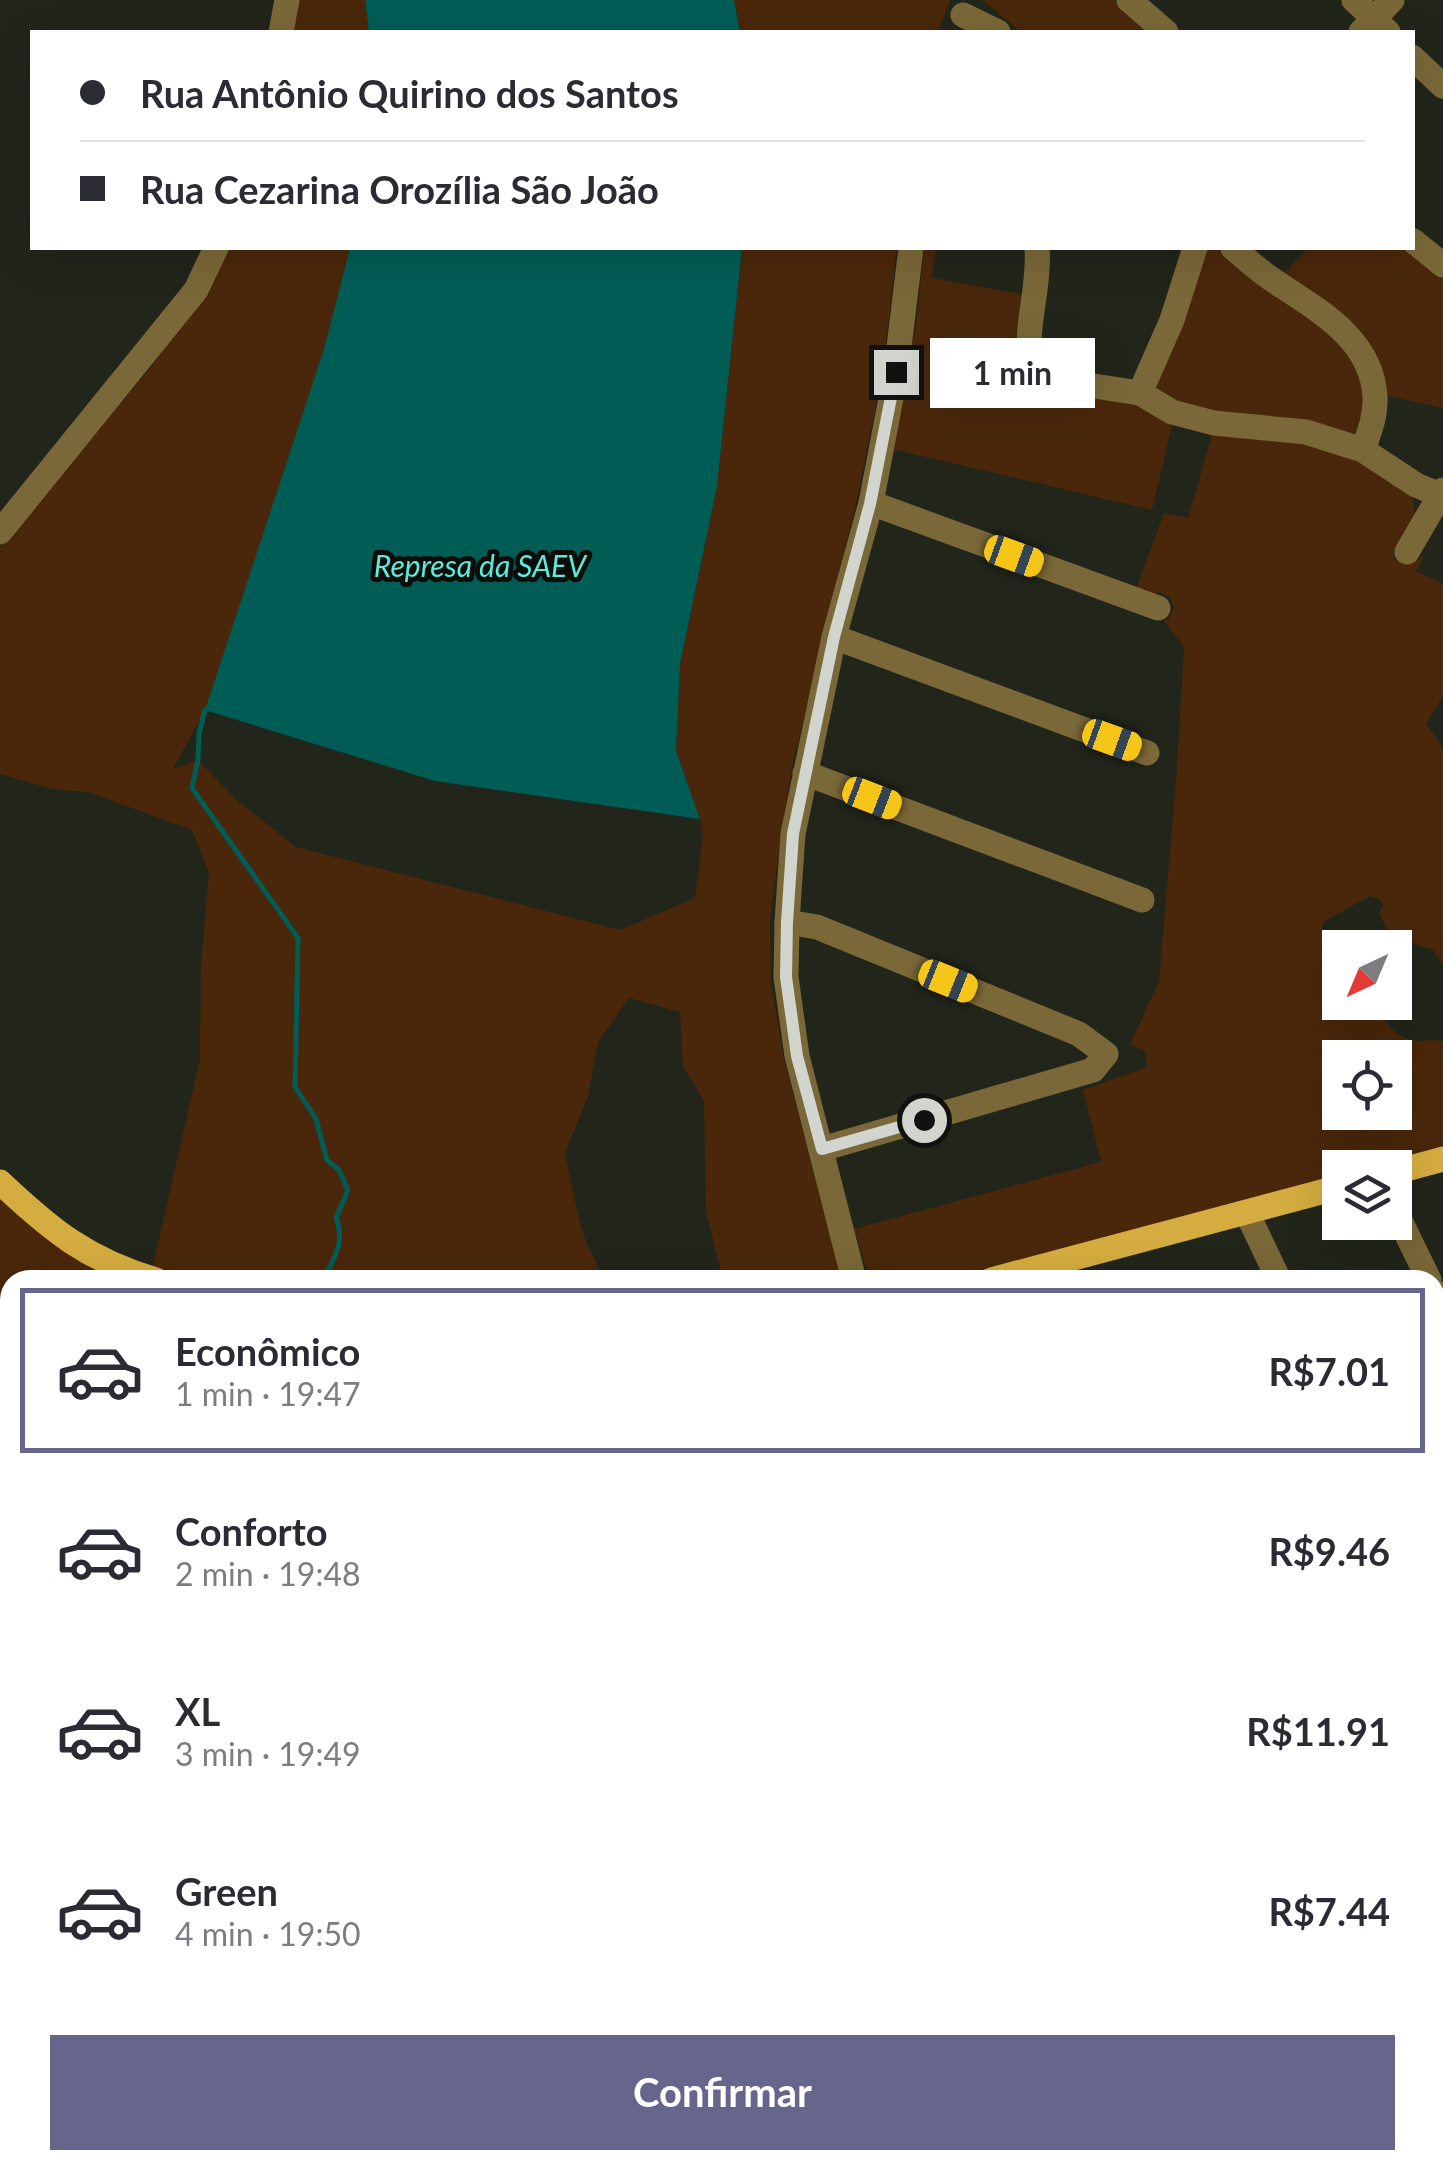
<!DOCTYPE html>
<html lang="pt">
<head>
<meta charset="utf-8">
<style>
	:root { --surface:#fff; --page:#f2f2f3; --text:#2b2b33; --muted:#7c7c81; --line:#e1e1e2; --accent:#66668d }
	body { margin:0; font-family:Lato,sans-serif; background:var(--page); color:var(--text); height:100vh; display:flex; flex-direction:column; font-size:38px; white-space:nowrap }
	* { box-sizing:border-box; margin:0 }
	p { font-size:32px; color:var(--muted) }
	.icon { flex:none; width:55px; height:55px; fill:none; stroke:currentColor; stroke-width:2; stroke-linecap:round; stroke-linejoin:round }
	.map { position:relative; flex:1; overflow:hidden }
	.side { position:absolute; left:0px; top:1270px; width:1445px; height:900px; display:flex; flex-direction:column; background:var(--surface); border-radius:30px 30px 0 0; box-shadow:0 10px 40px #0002 }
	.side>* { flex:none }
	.guide { position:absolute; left:30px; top:30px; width:1385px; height:220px; border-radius:0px; box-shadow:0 10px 40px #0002; display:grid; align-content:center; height:220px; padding:0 50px; background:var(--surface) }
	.needle { width:65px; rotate:224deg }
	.tools { position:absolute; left:1322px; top:930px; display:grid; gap:20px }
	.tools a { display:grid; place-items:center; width:90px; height:90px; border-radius:0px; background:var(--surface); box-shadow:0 10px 40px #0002; font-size:50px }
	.end { position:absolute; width:45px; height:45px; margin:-22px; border:12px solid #d2d5cd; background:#111; box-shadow:0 0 0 5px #111 }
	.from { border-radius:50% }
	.bubble { position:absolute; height:70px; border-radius:0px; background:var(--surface); box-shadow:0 10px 40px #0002; font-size:32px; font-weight:700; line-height:70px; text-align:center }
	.car { position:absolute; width:30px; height:60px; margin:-30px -15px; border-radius:12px; box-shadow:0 0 8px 2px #0007; background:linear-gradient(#f5c518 24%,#345 0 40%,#f5c518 0 76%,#345 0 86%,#f5c518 0) }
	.guide b { display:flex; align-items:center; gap:35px; height:95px; font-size:38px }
	.guide b+b { border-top:2px solid var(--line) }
	.guide i { width:25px; height:25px; background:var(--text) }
	ul { padding:18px 0 0; list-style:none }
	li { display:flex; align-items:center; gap:30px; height:165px; margin:0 20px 15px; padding:0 30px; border:5px solid transparent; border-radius:0px }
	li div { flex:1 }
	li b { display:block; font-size:38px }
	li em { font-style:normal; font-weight:700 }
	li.active { border-color:var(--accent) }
	li>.icon { width:90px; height:90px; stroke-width:1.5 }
	.action { display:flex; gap:20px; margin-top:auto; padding:20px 50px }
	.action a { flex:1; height:115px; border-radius:0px; background:var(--accent); color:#fff; font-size:40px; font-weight:700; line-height:115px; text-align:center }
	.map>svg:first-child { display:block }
	.green { fill:#4a270a; fill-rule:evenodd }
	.water { fill:#005d56 }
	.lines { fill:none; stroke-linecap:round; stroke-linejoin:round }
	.stream { stroke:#005d56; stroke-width:5 }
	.minor { stroke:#7b6838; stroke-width:25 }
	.major { stroke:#d4ac3f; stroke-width:25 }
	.route { stroke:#d2d5cd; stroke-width:12 }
	.labels { text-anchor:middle; stroke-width:10; stroke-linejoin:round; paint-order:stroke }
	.water-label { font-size:30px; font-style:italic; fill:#5aebdc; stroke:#0c0d08 }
</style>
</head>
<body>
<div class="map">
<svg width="1443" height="2170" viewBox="0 0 1443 2170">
	<rect width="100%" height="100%" fill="#22251a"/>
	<!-- green -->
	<g class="green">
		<polygon points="292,0 365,0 369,32 287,32"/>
		<polygon points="734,0 950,0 938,32 740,32"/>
		<polygon points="983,0 1114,0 1152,32 1021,32"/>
		<polygon points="225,248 350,248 324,349 205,710 173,769 198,760 239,802 296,847 620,930 695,898 703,837 700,819 676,751 680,664 717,486 742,248 897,248 883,371 857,499 792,767 782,828 770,921 771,983 784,1060 839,1269 840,1280 723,1280 706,1211 704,1101 683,1066 680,1012 629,998 598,1042 588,1097 565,1153 579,1220 587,1244 605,1280 184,1280 152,1270 200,1059 201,965 209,872 192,830 88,792 52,789 0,774 0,547 153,365 202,295"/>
		<polygon points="924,248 936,248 932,278 1026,295 1015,341 1021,364 1137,403 1173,420 1152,510 892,449 916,325"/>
		<polygon points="1210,248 1223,248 1303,306 1358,366 1365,397 1365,422 1355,432 1344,436 1245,418 1162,398 1154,382 1200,255"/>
		<polygon points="1307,248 1409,248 1443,275 1443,408 1379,394 1372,363 1281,277"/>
		<path d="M 1213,431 L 1305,438 L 1363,464 L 1400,484 L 1412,497 L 1415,514 L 1393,552 L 1395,560 L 1411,564 L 1425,555 L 1416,571 L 1443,584 L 1443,696 L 1426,724 L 1443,747 L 1443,964 L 1432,949 L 1420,946 L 1387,930 L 1379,912 L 1383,906 L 1380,899 L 1370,896 L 1323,922 L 1322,935 L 1340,967 L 1340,1002 L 1368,1003 C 1380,1014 1395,1036 1411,1040 C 1422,1043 1433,1038 1443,1042 L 1443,1148 L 1377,1167 L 1340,1168 L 1340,1177 L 1105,1243 L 952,1280 L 870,1280 L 854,1229 L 1101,1162 L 1083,1090 L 1147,1067 L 1145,1051 L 1130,1045 L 1159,981 L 1176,782 L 1184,647 L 1164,621 L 1169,618 L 1174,608 L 1170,597 L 1160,592 L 1149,596 L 1135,592 L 1164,513 L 1188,518 ZM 1340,1058 L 1395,1058 L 1395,1112 L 1340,1112 Z"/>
		<polygon points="0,1193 131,1280 10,1280 10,2160 442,2160 436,2170 0,2170"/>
		<polygon points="1443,1700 1443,2170 999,2170 1006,2160 1435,2160 1435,1706"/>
		<polygon points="593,2160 812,2160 809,2170 608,2170"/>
	</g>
	<!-- water -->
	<g class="water">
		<polygon points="365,0 734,0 740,32 369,32"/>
		<polygon points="350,248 742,248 717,486 680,664 676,751 700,819 435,781 205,710 324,349"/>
	</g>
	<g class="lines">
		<!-- stream -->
		<g class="stream">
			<path d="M 209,707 L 205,710 L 199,733 L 198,760 L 192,788 L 298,938 L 295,1087 L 316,1119 L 327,1160 L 339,1170 L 348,1190 L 336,1218 C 346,1244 333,1257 324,1280"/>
			<polyline points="1435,1886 1443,1881"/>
			<polyline points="0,2140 10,2130"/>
			<polyline points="1161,2160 1175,2170"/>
		</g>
		<!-- minor -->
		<g class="minor">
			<polyline points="1129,0 1166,32"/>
			<polyline points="1354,0 1388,32"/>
			<polyline points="963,15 998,32"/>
			<polyline points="281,32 287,0"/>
			<polyline points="1361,32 1392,0"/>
			<polyline points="1412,57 1443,86"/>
			<polyline points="1412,240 1443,265"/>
			<path d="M 1037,248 C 1040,287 1025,325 1030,364 L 1048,379 L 1140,393 L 1172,412 L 1214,423 L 1306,432 L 1363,450 L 1416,485 L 1440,495"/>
			<path d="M 1233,248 C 1245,258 1257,269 1270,278 C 1313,308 1372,336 1375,397 C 1376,416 1369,433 1363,450"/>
			<polyline points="1140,393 1172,320 1195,248"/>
			<polyline points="871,503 1158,608"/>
			<polyline points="0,532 196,290 216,248"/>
			<polyline points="1407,552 1443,490"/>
			<polyline points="834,637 1147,753"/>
			<polyline points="805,773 1142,900"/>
			<polyline points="787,922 817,927 1079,1034 1106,1054 1093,1070 822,1149"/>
			<polyline points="1395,1210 1429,1280"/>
			<polyline points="1247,1213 1279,1280"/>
			<polyline points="854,1280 797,1056 786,977 787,922 793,834 834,637 871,503 896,372 911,248"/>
			<polyline points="1435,1292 1443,1308"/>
			<polyline points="1435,1596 1443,1611"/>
			<polyline points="582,2160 596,2170"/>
			<polyline points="446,2170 453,2160"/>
		</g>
		<!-- major -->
		<g class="major">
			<polyline points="1395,1172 1443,1159"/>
			<path d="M 0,1182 C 51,1230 87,1260 156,1280"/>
			<polyline points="991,1280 1340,1187"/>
			<polyline points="1435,1654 1443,1649"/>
			<polyline points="1435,1697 1443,1692"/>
			<polyline points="926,2170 934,2160"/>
			<polyline points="990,2170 996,2160"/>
		</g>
	</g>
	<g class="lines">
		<!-- route -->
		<polyline class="route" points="896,372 870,504 834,637 793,834 787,922 786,977 797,1056 822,1149 924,1120"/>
	</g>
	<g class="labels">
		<!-- water labels -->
		<g class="water-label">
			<text x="480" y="577">Represa da SAEV</text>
		</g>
	</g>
</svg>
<div class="tools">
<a><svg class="needle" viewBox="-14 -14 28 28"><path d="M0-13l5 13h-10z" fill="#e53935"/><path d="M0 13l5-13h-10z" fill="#7c7c81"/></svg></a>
<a><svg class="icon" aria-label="locate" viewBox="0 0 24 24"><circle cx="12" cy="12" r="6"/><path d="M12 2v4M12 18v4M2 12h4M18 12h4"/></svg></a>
<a><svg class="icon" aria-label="layers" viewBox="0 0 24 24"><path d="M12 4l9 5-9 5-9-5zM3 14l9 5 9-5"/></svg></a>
</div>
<i class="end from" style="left:924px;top:1120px"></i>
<i class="end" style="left:896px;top:372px"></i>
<div class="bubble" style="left:930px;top:338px;width:165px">1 min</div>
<i class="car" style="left:1014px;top:556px;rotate:110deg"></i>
<i class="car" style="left:1112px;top:740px;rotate:110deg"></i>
<i class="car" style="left:872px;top:798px;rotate:111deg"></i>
<i class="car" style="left:948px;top:981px;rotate:112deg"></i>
<div class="guide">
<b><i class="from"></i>Rua Antônio Quirino dos Santos</b>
<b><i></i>Rua Cezarina Orozília São João</b>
</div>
<section class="side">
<ul>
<li class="active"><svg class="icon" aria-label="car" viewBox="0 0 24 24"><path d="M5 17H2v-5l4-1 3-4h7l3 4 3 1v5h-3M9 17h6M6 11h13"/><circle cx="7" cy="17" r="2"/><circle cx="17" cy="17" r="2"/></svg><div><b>Econômico</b><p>1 min · 19:47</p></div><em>R$7.01</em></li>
<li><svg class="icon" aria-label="car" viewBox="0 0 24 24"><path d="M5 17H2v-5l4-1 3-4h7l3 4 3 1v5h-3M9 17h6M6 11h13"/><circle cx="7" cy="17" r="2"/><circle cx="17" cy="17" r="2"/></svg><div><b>Conforto</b><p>2 min · 19:48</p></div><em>R$9.46</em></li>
<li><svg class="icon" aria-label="car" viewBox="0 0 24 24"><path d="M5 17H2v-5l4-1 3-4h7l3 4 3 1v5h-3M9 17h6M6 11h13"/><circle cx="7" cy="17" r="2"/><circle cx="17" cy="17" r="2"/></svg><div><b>XL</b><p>3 min · 19:49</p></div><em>R$11.91</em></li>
<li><svg class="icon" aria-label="car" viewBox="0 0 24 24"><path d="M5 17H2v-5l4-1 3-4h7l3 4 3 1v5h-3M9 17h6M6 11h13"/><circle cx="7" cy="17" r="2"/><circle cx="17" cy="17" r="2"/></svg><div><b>Green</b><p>4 min · 19:50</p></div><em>R$7.44</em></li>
</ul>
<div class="action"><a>Confirmar</a></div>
</section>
</div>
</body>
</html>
